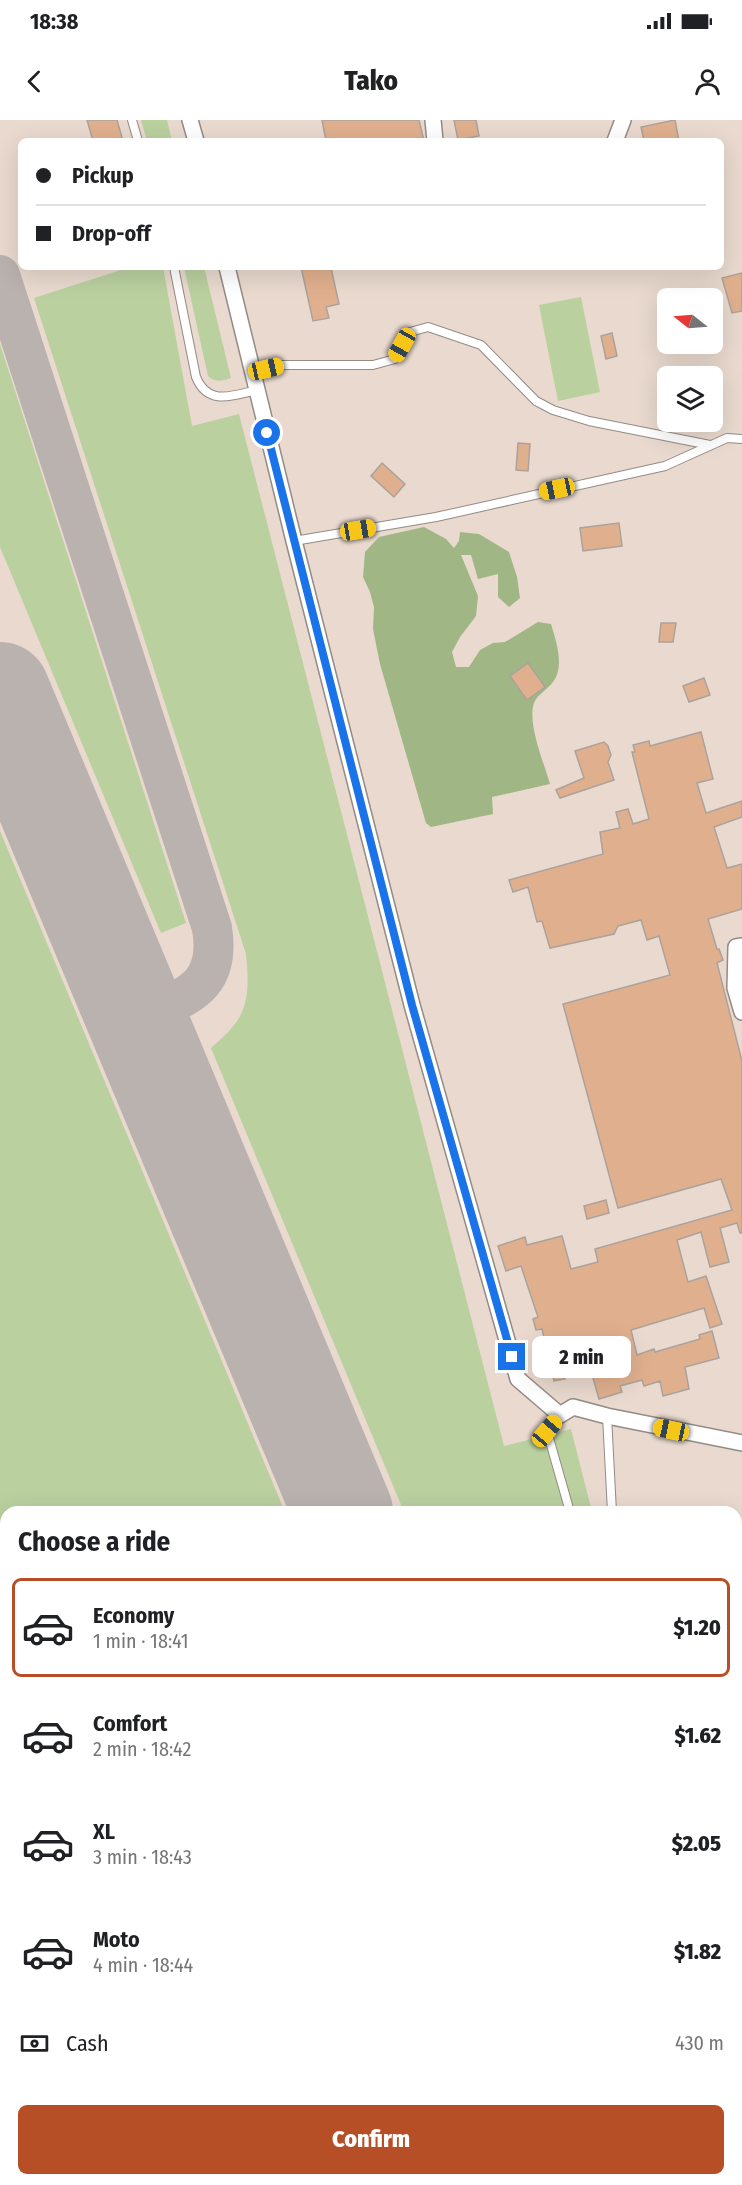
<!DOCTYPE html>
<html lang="en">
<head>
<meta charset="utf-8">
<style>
	:root { --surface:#fff; --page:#f6f6f6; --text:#202124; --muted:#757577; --line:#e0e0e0; --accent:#b64f25 }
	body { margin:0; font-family:"Fira Sans Condensed",sans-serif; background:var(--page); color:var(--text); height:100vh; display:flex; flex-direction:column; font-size:22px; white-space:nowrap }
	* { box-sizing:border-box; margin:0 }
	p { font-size:20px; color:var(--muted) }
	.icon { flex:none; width:33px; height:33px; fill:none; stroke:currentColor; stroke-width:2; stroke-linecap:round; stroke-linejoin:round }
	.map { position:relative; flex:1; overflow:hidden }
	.side { position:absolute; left:0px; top:1386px; width:742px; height:680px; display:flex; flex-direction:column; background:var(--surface); border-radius:18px 18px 0 0; box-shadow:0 6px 24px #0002 }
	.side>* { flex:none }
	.banner { position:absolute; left:18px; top:18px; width:706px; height:132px; border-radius:9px; box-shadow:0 6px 24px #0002; display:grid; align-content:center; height:132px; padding:0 18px; background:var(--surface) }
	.needle { width:39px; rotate:287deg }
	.controls { position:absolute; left:657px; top:168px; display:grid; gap:12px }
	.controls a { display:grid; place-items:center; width:66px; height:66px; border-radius:9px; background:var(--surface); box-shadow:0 6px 24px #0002; font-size:30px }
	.end { position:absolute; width:27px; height:27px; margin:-14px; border:8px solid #1a73e8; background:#fff; box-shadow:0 0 0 3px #fff }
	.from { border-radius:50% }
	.bubble { position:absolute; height:42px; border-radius:9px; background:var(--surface); box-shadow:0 6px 24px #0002; font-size:20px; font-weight:800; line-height:42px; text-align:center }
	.car { position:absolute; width:18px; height:36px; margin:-18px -9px; border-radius:8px; box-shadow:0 0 4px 2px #0007; background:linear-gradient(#f5c518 24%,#345 0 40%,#f5c518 0 76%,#345 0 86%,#f5c518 0) }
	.banner b { display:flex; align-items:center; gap:21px; height:57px; font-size:22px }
	.banner b+b { border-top:2px solid var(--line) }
	.banner i { width:15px; height:15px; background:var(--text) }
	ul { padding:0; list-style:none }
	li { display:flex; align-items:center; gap:18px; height:99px; margin:0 12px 9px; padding:0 6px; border:3px solid transparent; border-radius:9px }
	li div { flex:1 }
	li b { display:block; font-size:22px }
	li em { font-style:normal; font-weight:800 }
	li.active { border-color:var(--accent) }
	li>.icon { width:54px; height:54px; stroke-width:1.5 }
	h2 { padding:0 18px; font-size:27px; line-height:72px }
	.pay { display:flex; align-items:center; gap:15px; height:66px; padding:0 18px; font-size:22px }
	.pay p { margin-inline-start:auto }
	.action { display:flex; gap:12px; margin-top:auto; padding:12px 18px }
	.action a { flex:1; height:69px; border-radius:9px; background:var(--accent); color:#fff; font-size:24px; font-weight:800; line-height:69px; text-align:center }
	.status { display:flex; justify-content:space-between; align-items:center; height:42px; padding:0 30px; background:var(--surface); direction:ltr }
	.status svg { height:16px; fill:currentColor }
	header { display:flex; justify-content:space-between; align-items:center; height:78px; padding:0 18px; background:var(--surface); font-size:27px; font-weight:800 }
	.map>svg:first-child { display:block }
	.built { fill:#e9d9ce; fill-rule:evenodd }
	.green { fill:#bad09f }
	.forest { fill:#a0b685 }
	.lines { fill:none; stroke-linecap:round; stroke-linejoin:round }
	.taxiway { stroke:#bab2ae; stroke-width:40 }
	.runway { stroke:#bab2ae; stroke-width:100 }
	.building { fill:#e0b08e; stroke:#aba29c; stroke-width:1.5 }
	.lane-casing { stroke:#938b85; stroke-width:10 }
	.street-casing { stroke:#938b85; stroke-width:18 }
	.lane { stroke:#fff; stroke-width:8 }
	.street { stroke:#fff; stroke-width:15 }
	.route { stroke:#1a73e8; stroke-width:8 }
</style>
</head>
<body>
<div class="status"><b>18:38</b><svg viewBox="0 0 49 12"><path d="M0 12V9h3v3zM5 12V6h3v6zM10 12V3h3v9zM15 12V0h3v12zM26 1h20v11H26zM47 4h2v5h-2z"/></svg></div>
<header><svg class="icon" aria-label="back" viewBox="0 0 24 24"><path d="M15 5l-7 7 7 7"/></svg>Tako<svg class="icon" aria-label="person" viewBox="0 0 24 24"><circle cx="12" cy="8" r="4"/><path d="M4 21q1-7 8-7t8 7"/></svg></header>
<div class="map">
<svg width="742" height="2065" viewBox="0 0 742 2065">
	<rect width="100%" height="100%" fill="#efe6e0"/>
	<!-- built -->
	<path class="built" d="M 0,0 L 742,0 L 742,2065 L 0,2065 ZM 21,21 L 722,21 L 722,147 L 21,147 ZM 668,178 L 712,178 L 712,224 L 668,224 ZM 668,256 L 712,256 L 712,302 L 668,302 ZM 6,1392 L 736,1392 L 736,2060 L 6,2060 Z"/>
	<!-- green -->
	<g class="green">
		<polygon points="141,0 167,0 172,21 147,21"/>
		<path d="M 130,147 L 163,147 L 192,306 L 239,294 L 504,1326 L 571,1309 L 592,1392 L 404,1392 L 211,928 C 221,919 234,908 240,896 C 250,878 248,853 246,834 L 34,178 Z"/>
		<path d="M 184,147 L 204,147 L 231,258 C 222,261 216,263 208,256 Z"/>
		<polygon points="581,177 600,272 558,281 539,185"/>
		<polygon points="0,224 186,803 161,813 0,427"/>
		<polygon points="0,711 285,1392 6,1392 6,1541 0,1529"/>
		<polygon points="737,1818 742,1826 742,2065 697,2065 696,2060 736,2060"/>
	</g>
	<!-- forest -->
	<path class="forest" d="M 424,407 L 446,419 L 454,428 L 459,421 L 460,412 L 479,414 L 509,432 L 517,457 L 520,478 L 509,487 L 498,477 L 498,454 L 478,459 L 471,435 L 461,435 L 478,476 L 476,496 L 460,517 L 452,532 L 456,547 L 469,547 L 480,530 L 493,523 L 505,522 L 538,502 L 551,504 C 556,521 565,546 553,562 C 548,569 537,575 534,583 C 527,603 544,643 550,664 L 492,677 L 493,694 L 431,707 L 426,703 L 380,544 L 373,509 L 374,487 L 370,472 L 363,457 L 365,432 L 379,417 Z"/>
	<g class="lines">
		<!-- taxiway -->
		<g class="taxiway">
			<path d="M 0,155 L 212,808 C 222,870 184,876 137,900"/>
			<polyline points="0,1636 6,1633"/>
			<polyline points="0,1804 6,1818"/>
			<polyline points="107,2060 109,2065"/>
			<polyline points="369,2065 382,2060"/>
		</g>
		<!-- runway -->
		<g class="runway">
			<polyline points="0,572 343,1392"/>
			<polyline points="622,2060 624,2065"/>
		</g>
	</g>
	<!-- building -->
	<g class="building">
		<polygon points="87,0 117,0 123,21 93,21"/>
		<polygon points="322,0 419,0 424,21 326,21"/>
		<polygon points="454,0 476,0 479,16 458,20"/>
		<polygon points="675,0 679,21 644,21 641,7"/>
		<polygon points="301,147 322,147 322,149 331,148 339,184 326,187 329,198 313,201"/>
		<polygon points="742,153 742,191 732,193 722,158"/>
		<polygon points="612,213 617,236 606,239 601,216"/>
		<polygon points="518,323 530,324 528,351 516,350"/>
		<polygon points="382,343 405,364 394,377 371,356"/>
		<polygon points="619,403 622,426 583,431 580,408"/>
		<polygon points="661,503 676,503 673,522 659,522"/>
		<polygon points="528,543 545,567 527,580 510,556"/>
		<polygon points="704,558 710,575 689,582 683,566"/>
		<polygon points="701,612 713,659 697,663 706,693 742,681 742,697 714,707 727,748 742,744 742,789 708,799 717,829 719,829 723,840 717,843 742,941 742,1113 740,1113 737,1103 720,1108 729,1142 710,1147 701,1112 677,1120 688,1162 706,1156 722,1204 710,1208 704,1188 631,1210 637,1235 654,1229 655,1232 700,1219 699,1215 712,1211 719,1238 685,1247 689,1269 663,1276 660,1261 644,1266 642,1260 620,1266 622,1272 599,1279 589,1244 564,1252 565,1259 554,1261 542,1209 536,1210 533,1199 538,1197 521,1146 506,1151 498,1126 525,1117 527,1125 562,1116 571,1149 598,1142 595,1129 732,1090 721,1059 618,1088 563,884 670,855 659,816 647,820 641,800 618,806 614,814 550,828 542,801 537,802 528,767 513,772 509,760 603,734 600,712 620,708 616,692 628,689 633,704 649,699 632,632 635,632 633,625 649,621 650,626"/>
		<polygon points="604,622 608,626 611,635 608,642 614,660 560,678 556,670 584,658 575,631"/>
		<polygon points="606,1080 609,1093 587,1099 584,1086"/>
	</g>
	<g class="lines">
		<!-- lane casing -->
		<g class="lane-casing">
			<g id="lane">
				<polyline points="132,0 138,21"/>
				<path d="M 174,147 L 196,257 C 208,286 232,276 257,270"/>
				<polyline points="253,252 280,245 373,245 395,239 410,212 428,207 481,225 536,281 553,290 589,301 710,325"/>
				<polyline points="294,421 436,397 665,346 727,318 742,319"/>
				<polyline points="560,1295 547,1311 570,1392"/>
				<polyline points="607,1296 612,1392"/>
				<polyline points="736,1776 742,1779"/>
			</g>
		</g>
		<!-- street casing -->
		<g class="street-casing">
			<g id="street">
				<polyline points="190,0 196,21"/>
				<polyline points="433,0 435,21"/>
				<polyline points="615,21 623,0"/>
				<polyline points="227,147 294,421 412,885 518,1259 560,1295 573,1287 607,1296 742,1323"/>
				<polyline points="742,826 736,827 735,868 742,892"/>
			</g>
		</g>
		<!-- lane -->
		<use href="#lane" class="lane"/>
		<!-- street -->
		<use href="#street" class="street"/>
	</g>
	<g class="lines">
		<!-- route -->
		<polyline class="route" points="267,313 412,885 512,1237"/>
	</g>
</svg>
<div class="controls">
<a><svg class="needle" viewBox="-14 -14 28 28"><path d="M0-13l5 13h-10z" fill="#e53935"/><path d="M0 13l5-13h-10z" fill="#757577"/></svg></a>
<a><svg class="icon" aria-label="layers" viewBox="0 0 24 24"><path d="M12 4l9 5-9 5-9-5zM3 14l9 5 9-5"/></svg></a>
</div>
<i class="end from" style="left:267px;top:313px"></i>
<i class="end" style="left:512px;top:1237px"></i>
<div class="bubble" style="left:532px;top:1216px;width:99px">2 min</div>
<i class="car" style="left:402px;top:225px;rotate:209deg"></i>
<i class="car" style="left:266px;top:249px;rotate:77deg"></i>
<i class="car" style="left:557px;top:369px;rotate:258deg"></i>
<i class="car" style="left:358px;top:410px;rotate:80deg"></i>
<i class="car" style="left:671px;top:1310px;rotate:282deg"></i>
<i class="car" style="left:547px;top:1311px;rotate:40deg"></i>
<div class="banner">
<b><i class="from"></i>Pickup</b>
<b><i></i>Drop-off</b>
</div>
<section class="side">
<h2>Choose a ride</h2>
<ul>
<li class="active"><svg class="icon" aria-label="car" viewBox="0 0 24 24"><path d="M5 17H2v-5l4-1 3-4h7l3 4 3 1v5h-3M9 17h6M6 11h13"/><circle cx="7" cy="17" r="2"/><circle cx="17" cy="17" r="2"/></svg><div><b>Economy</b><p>1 min · 18:41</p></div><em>$1.20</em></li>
<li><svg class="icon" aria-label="car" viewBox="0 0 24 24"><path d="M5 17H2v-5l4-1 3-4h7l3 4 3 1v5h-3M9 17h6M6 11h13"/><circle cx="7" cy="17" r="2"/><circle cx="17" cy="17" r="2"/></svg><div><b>Comfort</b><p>2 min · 18:42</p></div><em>$1.62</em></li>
<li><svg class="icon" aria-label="car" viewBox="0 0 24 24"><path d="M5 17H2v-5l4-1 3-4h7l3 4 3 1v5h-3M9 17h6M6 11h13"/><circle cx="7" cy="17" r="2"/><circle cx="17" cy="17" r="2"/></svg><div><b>XL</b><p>3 min · 18:43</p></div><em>$2.05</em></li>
<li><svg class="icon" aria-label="car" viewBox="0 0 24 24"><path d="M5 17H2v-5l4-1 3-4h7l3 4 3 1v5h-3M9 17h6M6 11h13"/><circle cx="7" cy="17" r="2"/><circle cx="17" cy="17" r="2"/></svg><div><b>Moto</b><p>4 min · 18:44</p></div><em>$1.82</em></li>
</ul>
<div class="pay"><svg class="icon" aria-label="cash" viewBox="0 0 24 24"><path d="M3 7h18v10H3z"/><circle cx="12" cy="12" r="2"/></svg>Cash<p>430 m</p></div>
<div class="action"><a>Confirm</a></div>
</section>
</div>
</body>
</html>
